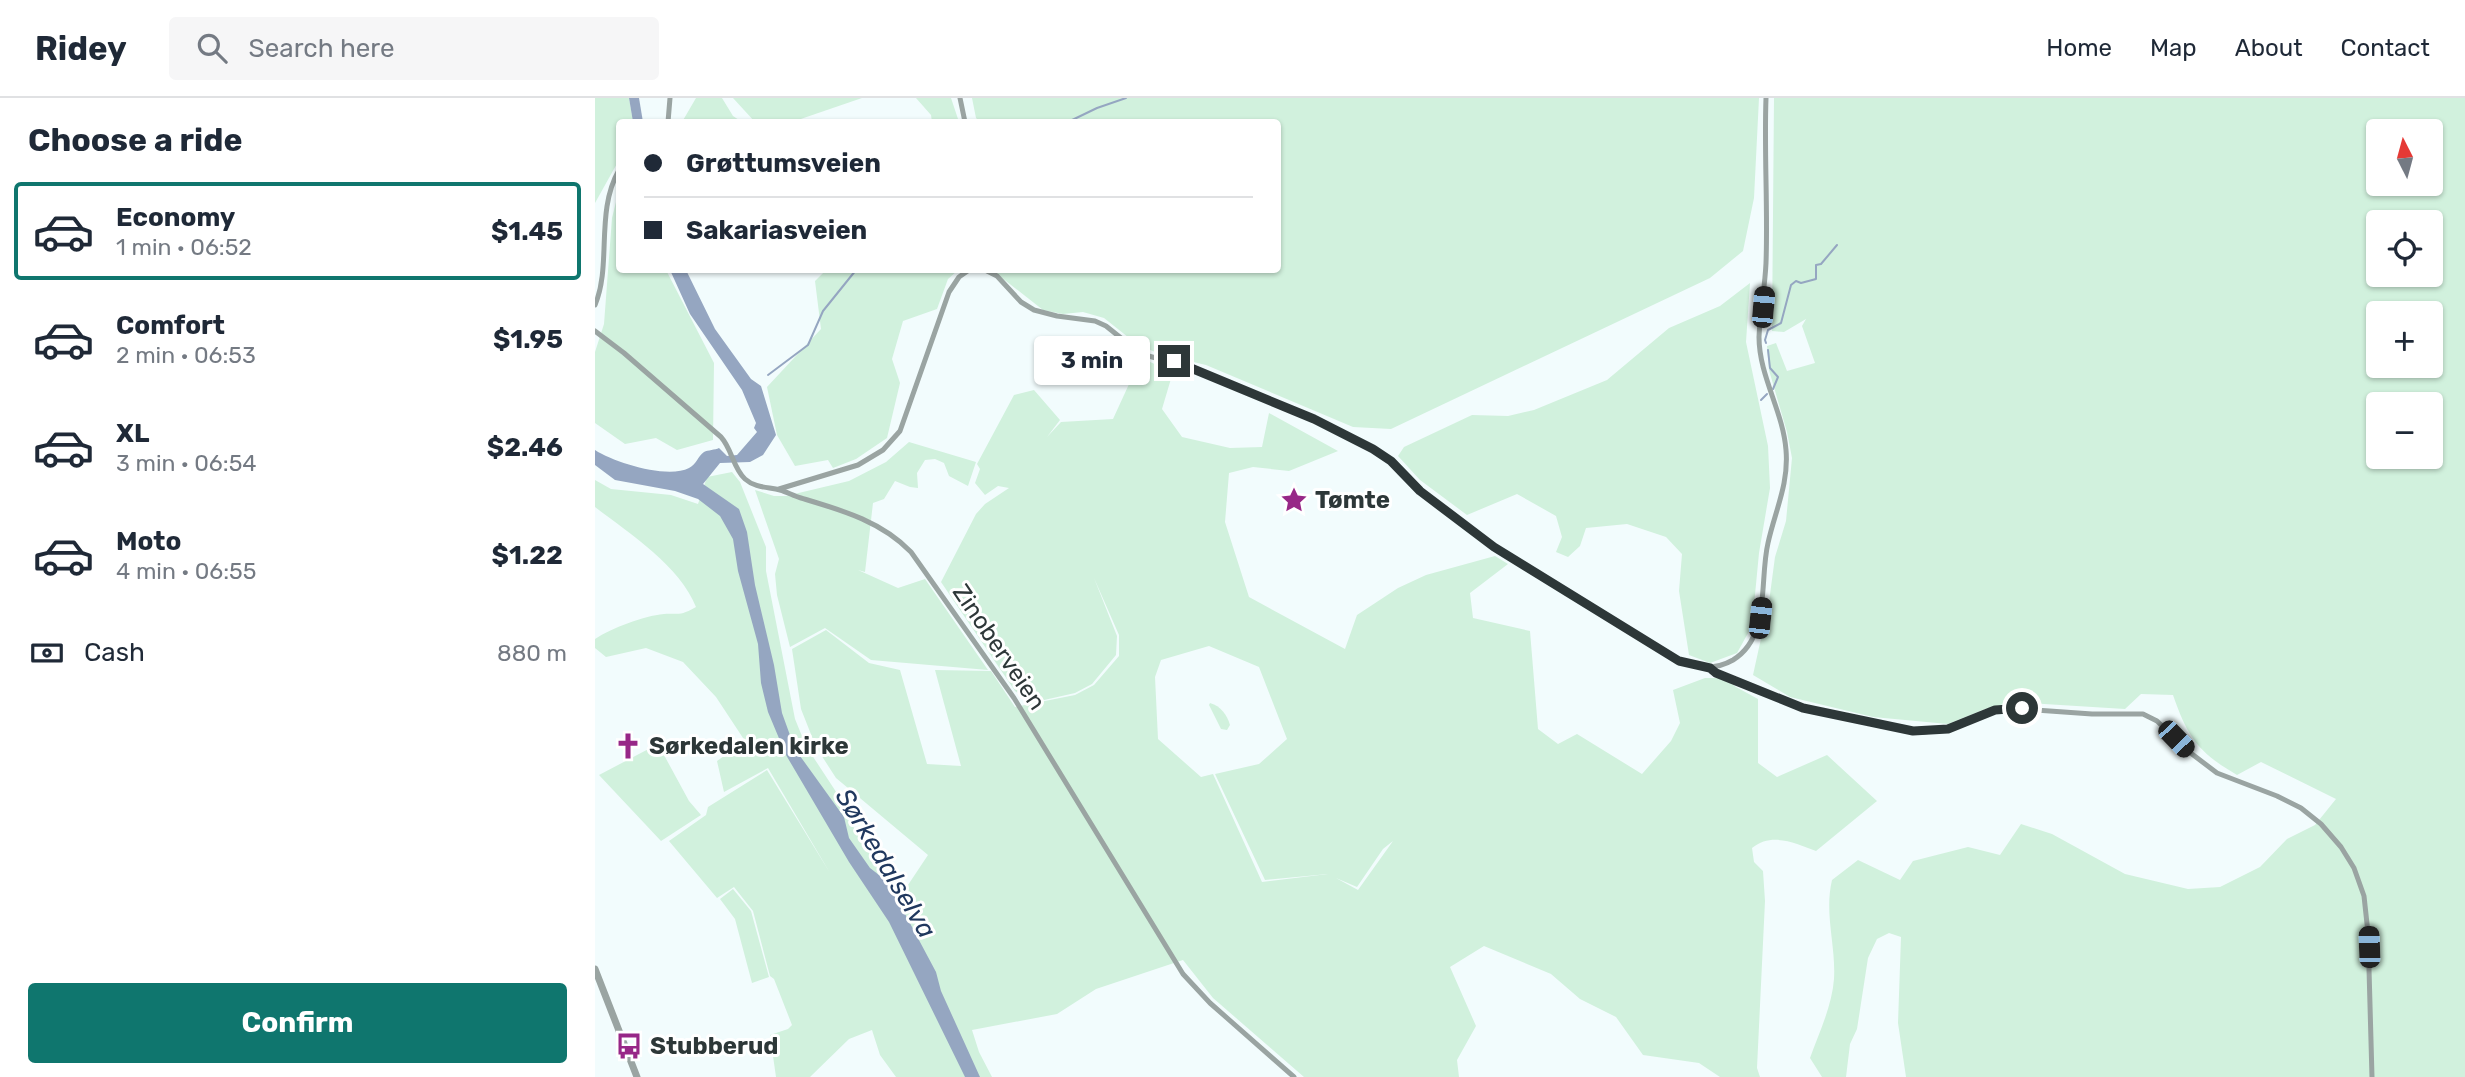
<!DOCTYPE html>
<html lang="en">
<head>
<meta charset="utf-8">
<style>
	:root { --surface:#fff; --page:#f6f6f7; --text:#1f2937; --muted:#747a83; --line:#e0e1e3; --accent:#0f766e }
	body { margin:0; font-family:Rubik,sans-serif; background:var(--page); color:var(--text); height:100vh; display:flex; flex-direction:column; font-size:26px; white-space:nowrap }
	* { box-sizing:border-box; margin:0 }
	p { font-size:23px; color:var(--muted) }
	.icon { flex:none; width:38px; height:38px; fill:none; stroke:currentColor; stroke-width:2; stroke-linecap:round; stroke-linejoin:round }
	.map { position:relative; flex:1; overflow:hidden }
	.drawer { display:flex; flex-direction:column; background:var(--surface); width:595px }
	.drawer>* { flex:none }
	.hud { position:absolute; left:21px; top:21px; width:665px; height:154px; border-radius:7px; box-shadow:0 2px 5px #0004; display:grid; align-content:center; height:154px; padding:0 28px; background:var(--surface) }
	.needle { width:46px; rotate:354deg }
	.controls { position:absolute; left:1771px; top:21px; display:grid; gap:14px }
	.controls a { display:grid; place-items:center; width:77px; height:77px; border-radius:7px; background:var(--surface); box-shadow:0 2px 5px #0004; font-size:35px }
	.end { position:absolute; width:32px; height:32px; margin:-16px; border:9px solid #2d3738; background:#fff; box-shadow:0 0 0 4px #fff }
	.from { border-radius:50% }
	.bubble { position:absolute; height:49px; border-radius:7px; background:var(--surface); box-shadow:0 2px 5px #0004; font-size:23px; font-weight:700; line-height:49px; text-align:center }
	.car { position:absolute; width:21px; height:42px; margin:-21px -10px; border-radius:9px; box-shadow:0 0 5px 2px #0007; background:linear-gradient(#222 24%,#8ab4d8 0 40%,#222 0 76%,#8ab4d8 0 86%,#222 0) }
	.hud b { display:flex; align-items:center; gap:24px; height:66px; font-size:26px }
	.hud b+b { border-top:2px solid var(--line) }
	.hud i { width:18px; height:18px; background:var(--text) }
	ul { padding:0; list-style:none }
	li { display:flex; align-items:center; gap:21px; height:98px; margin:0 14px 10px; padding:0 14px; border:4px solid transparent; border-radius:7px }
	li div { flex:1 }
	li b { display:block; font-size:26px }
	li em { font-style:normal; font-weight:700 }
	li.selected { border-color:var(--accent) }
	li>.icon { width:63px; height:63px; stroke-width:1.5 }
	h2 { padding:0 28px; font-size:32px; line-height:84px }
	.pay { display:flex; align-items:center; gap:18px; height:77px; padding:0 28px; font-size:26px }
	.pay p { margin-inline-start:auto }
	.action { display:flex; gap:14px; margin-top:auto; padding:14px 28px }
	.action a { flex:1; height:80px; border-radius:7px; background:var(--accent); color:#fff; font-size:28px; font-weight:700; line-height:80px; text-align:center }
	header { display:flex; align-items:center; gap:42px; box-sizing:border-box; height:98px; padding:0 35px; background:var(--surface); border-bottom:2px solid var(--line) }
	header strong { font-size:33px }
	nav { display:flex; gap:38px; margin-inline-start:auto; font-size:24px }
	.search { width:490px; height:63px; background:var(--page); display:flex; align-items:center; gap:18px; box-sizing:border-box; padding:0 24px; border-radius:7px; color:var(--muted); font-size:26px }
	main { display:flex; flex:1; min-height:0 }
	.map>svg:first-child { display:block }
	.green { fill:#d1f1dd; fill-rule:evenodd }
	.water { fill:#95a6c1 }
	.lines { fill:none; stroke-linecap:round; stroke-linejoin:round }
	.stream { stroke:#95a6c1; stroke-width:2 }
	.minor { stroke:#9aa4a2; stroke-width:5 }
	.tertiary { stroke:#9aa4a2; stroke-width:7 }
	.route { stroke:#2d3738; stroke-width:9 }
	.labels { text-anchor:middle; stroke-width:6; stroke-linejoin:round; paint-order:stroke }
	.poi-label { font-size:24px; font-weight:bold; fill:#2d3738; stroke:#fff; text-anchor:start }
	.street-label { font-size:24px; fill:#2d3738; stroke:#fff }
	.water-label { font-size:26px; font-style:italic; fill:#20385e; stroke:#fff }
</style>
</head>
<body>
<header>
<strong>Ridey</strong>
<div class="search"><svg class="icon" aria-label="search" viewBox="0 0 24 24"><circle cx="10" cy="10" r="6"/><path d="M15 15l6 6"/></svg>Search here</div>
<nav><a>Home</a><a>Map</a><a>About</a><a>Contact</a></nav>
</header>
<main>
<section class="drawer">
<h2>Choose a ride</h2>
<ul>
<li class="selected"><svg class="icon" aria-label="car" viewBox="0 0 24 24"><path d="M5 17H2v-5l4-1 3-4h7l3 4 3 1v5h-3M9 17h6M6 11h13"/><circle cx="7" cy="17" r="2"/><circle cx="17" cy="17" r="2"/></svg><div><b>Economy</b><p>1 min · 06:52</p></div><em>$1.45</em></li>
<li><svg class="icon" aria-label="car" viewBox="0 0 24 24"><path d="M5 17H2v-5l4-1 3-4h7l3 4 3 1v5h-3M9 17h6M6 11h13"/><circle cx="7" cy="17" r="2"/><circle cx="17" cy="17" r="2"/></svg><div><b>Comfort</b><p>2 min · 06:53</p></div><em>$1.95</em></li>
<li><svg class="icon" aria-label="car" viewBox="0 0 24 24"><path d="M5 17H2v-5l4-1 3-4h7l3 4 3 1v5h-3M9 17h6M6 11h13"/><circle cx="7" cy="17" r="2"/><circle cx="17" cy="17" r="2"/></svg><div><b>XL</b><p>3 min · 06:54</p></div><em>$2.46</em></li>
<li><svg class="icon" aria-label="car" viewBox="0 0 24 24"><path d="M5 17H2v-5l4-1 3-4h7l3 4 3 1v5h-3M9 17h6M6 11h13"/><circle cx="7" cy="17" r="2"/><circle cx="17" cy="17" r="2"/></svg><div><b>Moto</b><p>4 min · 06:55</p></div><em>$1.22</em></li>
</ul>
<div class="pay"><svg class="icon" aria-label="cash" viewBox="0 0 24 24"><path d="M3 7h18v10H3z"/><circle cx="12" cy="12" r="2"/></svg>Cash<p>880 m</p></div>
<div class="action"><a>Confirm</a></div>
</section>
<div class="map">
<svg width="1870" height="979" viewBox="0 0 1870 979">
	<rect width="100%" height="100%" fill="#f2fcfd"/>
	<!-- green -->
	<g class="green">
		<polygon points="0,0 34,0 38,24 24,24 24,62 0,105"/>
		<polygon points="101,0 127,0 138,18 147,24 87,24"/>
		<polygon points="138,0 267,0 197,24 160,24"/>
		<polygon points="321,0 356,0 364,24 337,24 336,17"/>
		<polygon points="377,0 1164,0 1159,100 1148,153 1115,180 796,331 758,329 611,267 565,256 543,247 509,220 488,214 468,216 448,212 397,172 682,172 682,24 385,24 381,20"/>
		<path d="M 1179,0 L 1870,0 L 1870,979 L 1311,979 L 1303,925 L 1306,839 L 1294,835 L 1282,841 L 1273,860 L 1262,931 L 1255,946 L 1251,979 L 1227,979 L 1215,960 C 1224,935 1237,908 1239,881 C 1241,847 1229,816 1237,782 L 1263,762 L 1305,782 L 1318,763 L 1373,749 L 1405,757 L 1426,726 L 1457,736 L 1530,776 L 1593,791 L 1625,789 L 1665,769 L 1692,741 L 1720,727 L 1741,701 L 1666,664 L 1642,677 C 1603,654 1593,640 1578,597 L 1546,596 L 1530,611 L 1417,604 L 1390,611 L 1353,626 L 1278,619 L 1195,599 L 1158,577 L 1174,504 L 1180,459 L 1191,423 L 1197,360 L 1192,334 L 1174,272 L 1172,248 L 1181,245 L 1192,273 L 1220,265 L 1207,228 L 1211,221 L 1189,234 L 1177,233 ZM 1783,33 L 1836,33 L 1836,86 L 1783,86 ZM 1783,124 L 1836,124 L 1836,177 L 1783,177 ZM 1783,215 L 1836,215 L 1836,268 L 1783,268 ZM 1783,306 L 1836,306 L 1836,359 L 1783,359 Z"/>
		<polygon points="24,92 24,172 71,172 119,265 118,342 82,352 61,340 30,346 0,325 0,254 9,226 17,120"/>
		<polygon points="231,172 363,172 353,181 342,211 308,223 297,261 305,285 292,340 261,361 238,370 233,362 200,368 182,337 172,289 226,231 220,183"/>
		<polygon points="1155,185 1151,244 1173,348 1175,390 1164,455 1157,528 1142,555 1115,565 1094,557 1084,493 1087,456 1071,439 1032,426 991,430 985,448 973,459 961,454 967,439 961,418 922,396 872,417 825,382 803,358 809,349 877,317 913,318 939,312 1012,282 1074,230 1125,208"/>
		<path d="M 546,260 L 578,274 L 567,311 L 587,339 L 635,350 L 667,349 L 674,315 L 743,353 L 694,373 L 658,369 L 634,375 L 630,424 L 654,499 L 750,551 L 762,517 L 803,490 L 831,477 L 900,458 L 913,466 L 875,495 L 878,520 L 935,533 L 943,631 L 963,646 L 982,636 L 1047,676 L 1076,643 L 1085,625 L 1078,592 L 1110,580 L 1130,580 L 1141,589 L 1163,601 L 1163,665 L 1182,679 L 1232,657 L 1282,703 L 1221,753 C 1200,745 1177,734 1157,750 L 1159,764 L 1168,773 L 1170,803 L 1162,970 L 1165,979 L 1125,979 L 1104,965 L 1048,957 L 1021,919 L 985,901 L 956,876 L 889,848 L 855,869 L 881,928 L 862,962 L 864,979 L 709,979 L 618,900 L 588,862 L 501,891 L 462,916 L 377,932 L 384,954 L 397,979 L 301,979 L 285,957 L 277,932 L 254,941 L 215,979 L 181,979 L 175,937 L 193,931 L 197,927 L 179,881 L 175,878 L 158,813 L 139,789 L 122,800 L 74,743 L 111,717 L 113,709 L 172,672 L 235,775 L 173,670 L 129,694 L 122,663 L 150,643 L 121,599 L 88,564 L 51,550 L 11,559 L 0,550 L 0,541 C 17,530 48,518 69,516 C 86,515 85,518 101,509 C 85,468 34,435 0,409 L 0,382 L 16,391 L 76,397 L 103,406 L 112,379 L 137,374 L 145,384 L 171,449 L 171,473 L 200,621 L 211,648 L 251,709 L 260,733 L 307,796 L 333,757 L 241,680 L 221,649 L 206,611 L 197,551 L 231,532 L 274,565 L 305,572 L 332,666 L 366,668 L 340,572 L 396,573 L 420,609 L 480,597 L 499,587 L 524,558 L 524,537 L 499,480 L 522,538 L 521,557 L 497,586 L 480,595 L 436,605 L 420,593 L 346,484 L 381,416 L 390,406 L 414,390 L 403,388 L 390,397 L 380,385 L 385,371 L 382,366 L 419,297 L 439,292 L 465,322 L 452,339 L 466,324 L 518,321 ZM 614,548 L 664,569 L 692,641 L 664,666 L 620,676 L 670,782 L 733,776 L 667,784 L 618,676 L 606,679 L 563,641 L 560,579 L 566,562 ZM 798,743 L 763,792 L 741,780 L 762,789 L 788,751 Z"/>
		<polygon points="314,344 381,364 373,388 354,378 349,365 340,361 330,362 322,375 323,390 315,389 300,383 289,401 278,405 270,474 263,472 303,490 330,481 393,572 276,562 230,530 195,549 182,497 180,476 184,461 160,392 179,398 191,398 254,383 291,364"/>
		<path d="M 615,605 C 626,608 632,617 635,627 L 632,632 L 626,631 L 614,607 Z"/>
		<polygon points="63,646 94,703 106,717 66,743 4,677"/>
		<polygon points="138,791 156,813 174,879 157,885 140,821 125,801"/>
	</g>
	<!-- water -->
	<g class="water">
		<polygon points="34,0 44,0 48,24 38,24"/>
		<path d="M 75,172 L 91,172 L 120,231 L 156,281 L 166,288 L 181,337 L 168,357 L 155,364 L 125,365 L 108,386 L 144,411 L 152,434 L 160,487 L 179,567 L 187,615 L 200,651 L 249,719 L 254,740 L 275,770 L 293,784 L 341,874 L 346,893 L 385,979 L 370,979 L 294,824 L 254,764 L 191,657 L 173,614 L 166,585 L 163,546 L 143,473 L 138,441 L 125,418 L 103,401 L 80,393 L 20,382 L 0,367 L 0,352 C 20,365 73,381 94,370 C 101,367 103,358 109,354 C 113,352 120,352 124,350 L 132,358 L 142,357 L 162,334 L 159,330 L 161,325 L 147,292 L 95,216 Z"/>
	</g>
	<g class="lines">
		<!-- stream -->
		<g class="stream">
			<polyline points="473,24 502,10 531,0"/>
			<polyline points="1171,245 1170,242 1173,232 1186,225 1196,187 1201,183 1206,185 1221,181 1221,167 1226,166 1242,147"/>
			<polyline points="1173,252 1175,270 1183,279 1178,291"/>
			<polyline points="173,277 213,247 228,213 261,172"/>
			<polyline points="1166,302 1172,296"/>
		</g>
		<!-- minor -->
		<g class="minor">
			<polyline points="365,0 370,24"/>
			<polyline points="73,24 75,0"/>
			<path d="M 390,172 L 402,178 L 426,204 L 439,212 L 462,218 L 500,223 L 511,228 L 546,256 L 602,271 L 719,321 L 778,351 L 796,363 L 825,393 L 899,449 L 1077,560 C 1098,569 1117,574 1138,562 C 1176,539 1164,483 1173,445 C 1180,413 1194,386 1191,352 C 1188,313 1164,278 1164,239 C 1165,214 1170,189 1171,165 C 1173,110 1169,55 1171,0"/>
			<path d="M 0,207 C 17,167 0,114 24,72"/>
			<path d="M 0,233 L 29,255 L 126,339 C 137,351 138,370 150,381 C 160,390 173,389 185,392 C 192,394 199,398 206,400 C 246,412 286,423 316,454 L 419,600 L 588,876 L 615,905 L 699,979"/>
			<polyline points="184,391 263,367 288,352 305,333 354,194 364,179 374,172"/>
			<polyline points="1115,570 1121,575 1208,609 1329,634 1353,631 1383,618 1411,610 1497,616 1548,616 1562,623 1593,653 1622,675 1682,698 1706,710 1726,726 1746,749 1759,770 1769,798 1773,835 1777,979"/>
		</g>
		<!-- tertiary -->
		<polyline class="tertiary" points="0,871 42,979"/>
	</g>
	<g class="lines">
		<!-- route -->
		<polyline class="route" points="579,263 719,321 778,351 796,363 825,393 899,449 1084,563 1115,570 1121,575 1208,610 1318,633 1353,631 1400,612 1427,610"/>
	</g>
	<!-- icons -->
	<defs>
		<g id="sight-bare" transform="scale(2.1)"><path d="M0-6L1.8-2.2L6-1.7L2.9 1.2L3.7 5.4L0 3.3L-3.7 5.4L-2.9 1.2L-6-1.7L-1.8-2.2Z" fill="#972787" stroke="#fff" stroke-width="2.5" paint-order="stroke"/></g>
		<g id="church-bare" transform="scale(2.1)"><path d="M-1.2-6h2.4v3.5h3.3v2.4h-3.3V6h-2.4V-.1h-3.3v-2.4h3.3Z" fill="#972787" stroke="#fff" stroke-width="2.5" paint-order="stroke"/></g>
		<g id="bus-bare" transform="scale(2.1)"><path d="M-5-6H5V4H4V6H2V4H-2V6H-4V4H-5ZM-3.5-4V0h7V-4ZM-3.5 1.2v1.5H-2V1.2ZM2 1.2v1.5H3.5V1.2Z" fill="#972787" stroke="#fff" stroke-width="2.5" paint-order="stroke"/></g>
	</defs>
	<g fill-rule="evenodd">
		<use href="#sight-bare" x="699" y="402"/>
		<use href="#church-bare" x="33" y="648"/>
		<use href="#bus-bare" x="34" y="948"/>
	</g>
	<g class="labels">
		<!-- poi labels -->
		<g class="poi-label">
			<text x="720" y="410">Tømte</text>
			<text x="54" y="656">Sørkedalen kirke</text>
			<text x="55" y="956">Stubberud</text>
		</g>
		<!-- street labels -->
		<g class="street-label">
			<text transform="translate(404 549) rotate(56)" y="8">Zinoberveien</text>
		</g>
		<!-- water labels -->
		<g class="water-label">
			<text transform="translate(291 765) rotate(59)" y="9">Sørkedalselva</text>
		</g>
	</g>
</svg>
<div class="controls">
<a><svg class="needle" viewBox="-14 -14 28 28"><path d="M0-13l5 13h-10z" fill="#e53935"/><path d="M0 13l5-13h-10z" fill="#747a83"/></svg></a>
<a><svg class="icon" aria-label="locate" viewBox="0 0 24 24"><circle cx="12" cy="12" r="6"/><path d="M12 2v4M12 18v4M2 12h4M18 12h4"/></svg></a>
<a>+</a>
<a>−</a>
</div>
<i class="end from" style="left:1427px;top:610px"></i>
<i class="end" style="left:579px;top:263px"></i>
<div class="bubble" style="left:439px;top:238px;width:116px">3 min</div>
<i class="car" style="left:1168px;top:209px;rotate:5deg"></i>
<i class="car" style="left:1165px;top:520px;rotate:6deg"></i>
<i class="car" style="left:1581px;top:641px;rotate:136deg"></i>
<i class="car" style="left:1774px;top:849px;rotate:358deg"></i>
<div class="hud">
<b><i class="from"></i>Grøttumsveien</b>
<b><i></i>Sakariasveien</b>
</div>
</div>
</main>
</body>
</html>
